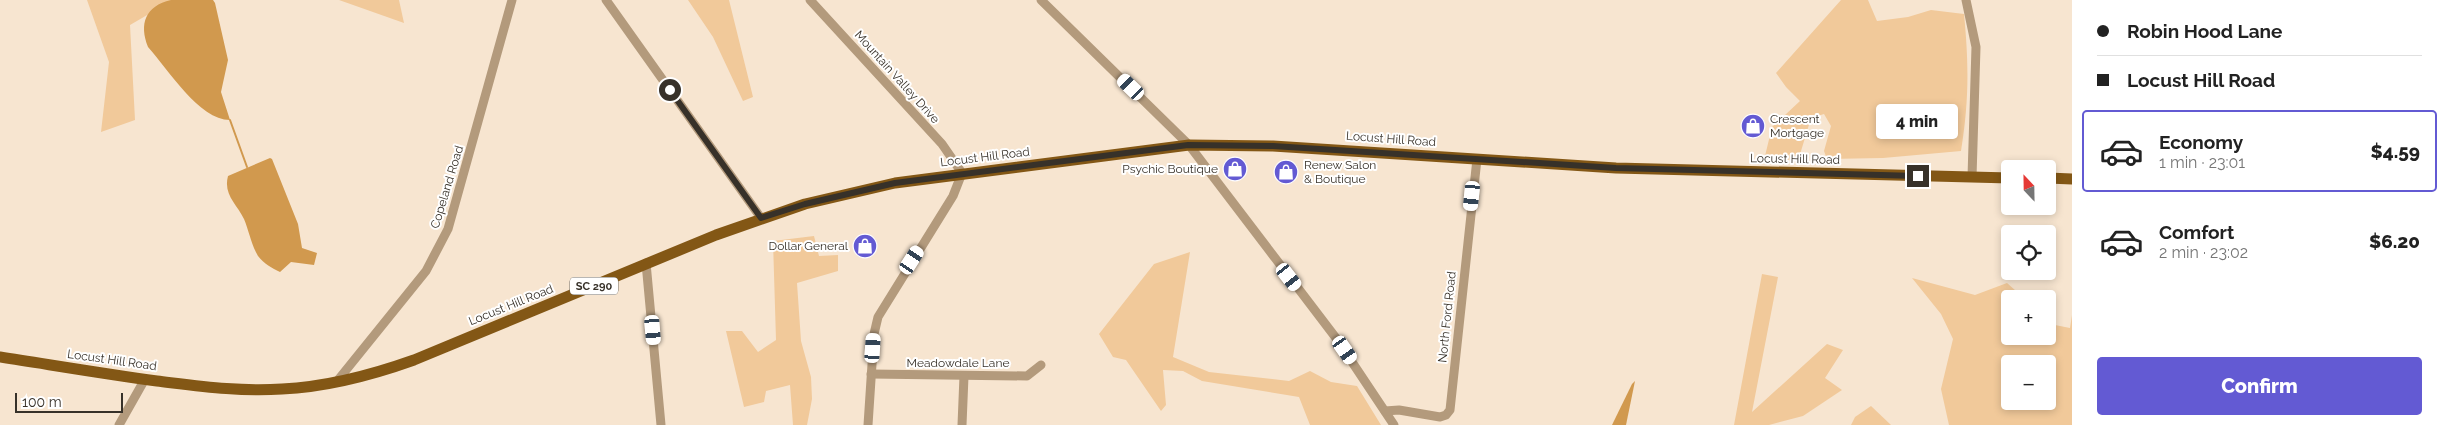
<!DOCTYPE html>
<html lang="en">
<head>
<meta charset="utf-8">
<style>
	:root { --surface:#fff; --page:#f2f2f2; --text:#222; --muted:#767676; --line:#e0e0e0; --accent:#635ad3 }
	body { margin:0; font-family:Raleway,sans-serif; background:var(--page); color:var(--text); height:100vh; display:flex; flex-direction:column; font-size:19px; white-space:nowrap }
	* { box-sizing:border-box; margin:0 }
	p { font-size:16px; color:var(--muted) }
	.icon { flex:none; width:28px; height:28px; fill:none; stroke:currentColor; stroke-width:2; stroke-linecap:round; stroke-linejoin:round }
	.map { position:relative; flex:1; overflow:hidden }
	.panel { display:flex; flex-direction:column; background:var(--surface); width:375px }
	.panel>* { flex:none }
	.hud { display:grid; align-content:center; height:110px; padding:0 25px; background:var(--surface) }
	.needle { width:32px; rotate:338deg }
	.controls { position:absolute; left:2001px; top:160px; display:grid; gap:10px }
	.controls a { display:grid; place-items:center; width:55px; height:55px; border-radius:5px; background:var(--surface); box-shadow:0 2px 8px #0003; font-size:25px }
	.scale { position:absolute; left:15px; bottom:12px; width:108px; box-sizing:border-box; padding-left:5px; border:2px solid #373129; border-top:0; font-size:14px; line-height:18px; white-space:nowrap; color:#373129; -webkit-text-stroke:4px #fff; paint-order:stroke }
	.end { position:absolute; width:22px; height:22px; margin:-11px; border:6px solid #373129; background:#fff; box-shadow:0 0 0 2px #fff }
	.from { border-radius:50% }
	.bubble { position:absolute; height:35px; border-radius:5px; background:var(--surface); box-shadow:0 2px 8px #0003; font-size:16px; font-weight:800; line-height:35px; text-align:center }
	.car { position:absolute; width:15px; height:30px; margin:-15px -8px; border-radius:6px; box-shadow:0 0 4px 1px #0007; background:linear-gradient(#fff 24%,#345 0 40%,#fff 0 76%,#345 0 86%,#fff 0) }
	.hud b { display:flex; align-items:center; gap:18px; height:48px; font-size:19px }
	.hud b+b { border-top:1px solid var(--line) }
	.hud i { width:12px; height:12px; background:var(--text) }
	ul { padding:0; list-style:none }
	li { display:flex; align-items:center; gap:15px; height:82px; margin:0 10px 8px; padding:0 15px; border:2px solid transparent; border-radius:5px }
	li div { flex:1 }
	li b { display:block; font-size:19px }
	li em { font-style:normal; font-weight:800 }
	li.current { border-color:var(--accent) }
	li>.icon { width:45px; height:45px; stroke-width:1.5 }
	.primary-button { display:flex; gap:10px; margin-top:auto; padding:10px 25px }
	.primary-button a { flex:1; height:58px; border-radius:5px; background:var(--accent); color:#fff; font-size:20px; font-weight:800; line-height:58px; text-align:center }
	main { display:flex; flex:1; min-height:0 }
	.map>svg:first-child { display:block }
	.green { fill:#f1c99a; fill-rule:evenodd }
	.water { fill:#d1994e }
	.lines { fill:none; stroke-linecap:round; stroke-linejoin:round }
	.stream { stroke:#d1994e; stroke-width:2 }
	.minor { stroke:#b39a7c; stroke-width:9 }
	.major { stroke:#835715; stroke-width:11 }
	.route { stroke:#373129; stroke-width:6 }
	.labels { text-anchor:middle; stroke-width:4; stroke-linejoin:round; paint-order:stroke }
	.shield { fill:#fff; stroke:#736f69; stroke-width:1 }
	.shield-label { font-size:11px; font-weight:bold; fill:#373129 }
	.street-label { font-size:12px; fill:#373129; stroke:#fff }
	.poi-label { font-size:12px; fill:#373129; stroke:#fff; text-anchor:start }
</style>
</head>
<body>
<main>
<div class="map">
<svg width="2072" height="425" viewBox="0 0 2072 425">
	<rect width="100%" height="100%" fill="#f7e5d0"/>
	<!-- green -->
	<g class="green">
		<polygon points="87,0 173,0 130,25 135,120 101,132 109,62"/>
		<polygon points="339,0 399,0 404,23"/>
		<polygon points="688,0 729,0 753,97 743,101 713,37"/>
		<path d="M 1841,0 L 1868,0 L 1877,21 L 1908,17 L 1931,10 L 1964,14 C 1969,65 1969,101 1961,151 L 1883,158 L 1827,159 L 1824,151 L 1831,126 L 1824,114 L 1811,118 L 1798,161 L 1765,156 L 1772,127 L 1800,101 L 1786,87 L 1776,73 Z"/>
		<polygon points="814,236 819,256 838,255 838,271 797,283 801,341 811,377 812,399 807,425 793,425 790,385 766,391 764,402 744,407 726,331 742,331 758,352 776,340 773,241"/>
		<polygon points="1190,252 1173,357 1209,372 1289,381 1310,371 1331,382 1357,386 1381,425 1310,425 1299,397 1202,381 1183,371 1163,370 1166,405 1161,411 1126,360 1113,357 1099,334 1154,264"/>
		<polygon points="1762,274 1778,277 1752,412 1827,344 1843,350 1825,378 1842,390 1803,416 1769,425 1734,425"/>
		<path d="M 1912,278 L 1975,295 L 2007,283 L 2025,299 L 2010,299 L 2010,336 L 2048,336 L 2048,318 L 2055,325 L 2070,328 L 2072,315 L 2072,425 L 1949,425 L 1941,389 L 1953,339 L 1941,314 ZM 2010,364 L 2048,364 L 2048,401 L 2010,401 Z"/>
		<polygon points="1871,406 1891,425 1851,425 1855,417"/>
	</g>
	<!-- water -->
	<g class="water">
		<path d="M 171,0 L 213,0 L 215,3 L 228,60 L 221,92 L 230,120 C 199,120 168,69 148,47 C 139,24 145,6 171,0 Z"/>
		<path d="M 270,158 L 272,159 L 298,224 L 302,248 L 317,253 L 314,265 L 291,262 L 280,272 C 272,268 264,264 258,256 C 251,244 249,231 244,219 C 237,204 223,195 228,176 Z"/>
		<polygon points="1635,381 1626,425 1612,425 1632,384"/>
	</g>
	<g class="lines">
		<!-- stream -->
		<polyline class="stream" points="230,120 247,167"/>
		<!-- minor -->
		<g class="minor">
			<polyline points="606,0 761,218"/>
			<polyline points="810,0 942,144 962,173 953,196 878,317 874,334 868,425"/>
			<polyline points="1041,0 1189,145 1336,338 1394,425"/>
			<polyline points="1966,0 1976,47 1972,177"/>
			<polyline points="646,263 661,425"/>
			<polyline points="871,374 1027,376 1041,365"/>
			<polyline points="338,380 426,271 448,229 512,0"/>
			<polyline points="1385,411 1399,410 1440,417 1446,415 1450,410 1477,159"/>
			<polyline points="119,425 145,379"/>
			<polyline points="962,425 964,376"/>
		</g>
		<!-- major -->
		<g class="major">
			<polyline points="2048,178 2072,179"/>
			<path d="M 0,357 C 52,365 105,374 157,381 C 199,386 240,392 282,389 C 326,387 372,375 414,360 L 716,235 L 805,204 L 895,183 L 1189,145 L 1273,146 L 1616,168 L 2010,178"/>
		</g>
	</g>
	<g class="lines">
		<!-- route -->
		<polyline class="route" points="670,90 761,218 805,204 895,183 1188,145 1273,146 1616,168 1918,176"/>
	</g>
	<!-- icons -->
	<defs>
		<g id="shop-disc" transform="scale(1.25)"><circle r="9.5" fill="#635ad3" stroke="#fff"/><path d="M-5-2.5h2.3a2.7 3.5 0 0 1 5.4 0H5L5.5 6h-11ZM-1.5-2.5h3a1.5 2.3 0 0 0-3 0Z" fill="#fff"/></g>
	</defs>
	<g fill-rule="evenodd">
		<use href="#shop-disc" x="1753" y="126"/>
		<use href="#shop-disc" x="1235" y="169"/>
		<use href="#shop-disc" x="1286" y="172"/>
		<use href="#shop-disc" x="865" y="246"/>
	</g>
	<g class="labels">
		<!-- shield labels -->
		<rect class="shield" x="570" y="277.5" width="48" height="17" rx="4"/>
		<g class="shield-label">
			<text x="594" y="290">SC 290</text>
		</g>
		<!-- street labels -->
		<g class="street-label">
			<text transform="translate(897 77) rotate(48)" y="4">Mountain Valley Drive</text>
			<text transform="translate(1391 139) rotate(4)" y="4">Locust Hill Road</text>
			<text transform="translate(985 157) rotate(-7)" y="4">Locust Hill Road</text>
			<text transform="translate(1795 159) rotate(1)" y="4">Locust Hill Road</text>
			<text transform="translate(447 187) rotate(-73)" y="4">Copeland Road</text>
			<text transform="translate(511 305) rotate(-22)" y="4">Locust Hill Road</text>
			<text transform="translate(1447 317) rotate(-84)" y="4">North Ford Road</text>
			<text transform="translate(112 360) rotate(8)" y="4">Locust Hill Road</text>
			<text x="958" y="367">Meadowdale Lane</text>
		</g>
		<!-- poi labels -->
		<g class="poi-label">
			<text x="1770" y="123">Crescent<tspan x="1770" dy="14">Mortgage</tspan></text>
			<text x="1304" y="169">Renew Salon<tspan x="1304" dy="14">&amp; Boutique</tspan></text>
			<text x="1218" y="173" text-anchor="end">Psychic Boutique</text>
			<text x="848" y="250" text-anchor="end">Dollar General</text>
		</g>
	</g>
</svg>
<div class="controls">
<a><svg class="needle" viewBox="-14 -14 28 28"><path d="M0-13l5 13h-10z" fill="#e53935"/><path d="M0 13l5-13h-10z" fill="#767676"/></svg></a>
<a><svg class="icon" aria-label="locate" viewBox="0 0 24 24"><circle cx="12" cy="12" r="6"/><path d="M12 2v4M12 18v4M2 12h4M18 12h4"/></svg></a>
<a>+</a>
<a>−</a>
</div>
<div class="scale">100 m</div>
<i class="end from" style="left:670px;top:90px"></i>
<i class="end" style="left:1918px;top:176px"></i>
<div class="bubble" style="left:1876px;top:104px;width:82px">4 min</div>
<i class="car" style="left:1131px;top:87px;rotate:314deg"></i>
<i class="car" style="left:1472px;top:196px;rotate:186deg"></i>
<i class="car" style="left:912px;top:260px;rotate:33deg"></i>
<i class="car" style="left:1289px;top:277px;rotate:142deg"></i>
<i class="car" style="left:653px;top:330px;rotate:175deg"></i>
<i class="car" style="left:873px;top:348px;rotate:4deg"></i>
<i class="car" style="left:1345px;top:350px;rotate:145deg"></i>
</div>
<section class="panel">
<div class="hud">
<b><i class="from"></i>Robin Hood Lane</b>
<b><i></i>Locust Hill Road</b>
</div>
<ul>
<li class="current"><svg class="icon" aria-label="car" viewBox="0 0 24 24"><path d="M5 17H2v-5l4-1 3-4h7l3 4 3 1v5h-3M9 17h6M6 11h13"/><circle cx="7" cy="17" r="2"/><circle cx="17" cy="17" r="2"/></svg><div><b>Economy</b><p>1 min · 23:01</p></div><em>$4.59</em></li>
<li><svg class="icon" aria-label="car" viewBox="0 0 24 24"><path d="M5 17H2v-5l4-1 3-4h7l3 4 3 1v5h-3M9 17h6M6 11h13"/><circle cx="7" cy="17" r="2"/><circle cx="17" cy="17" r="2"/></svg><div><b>Comfort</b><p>2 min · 23:02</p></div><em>$6.20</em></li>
</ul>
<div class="primary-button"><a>Confirm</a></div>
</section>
</main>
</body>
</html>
